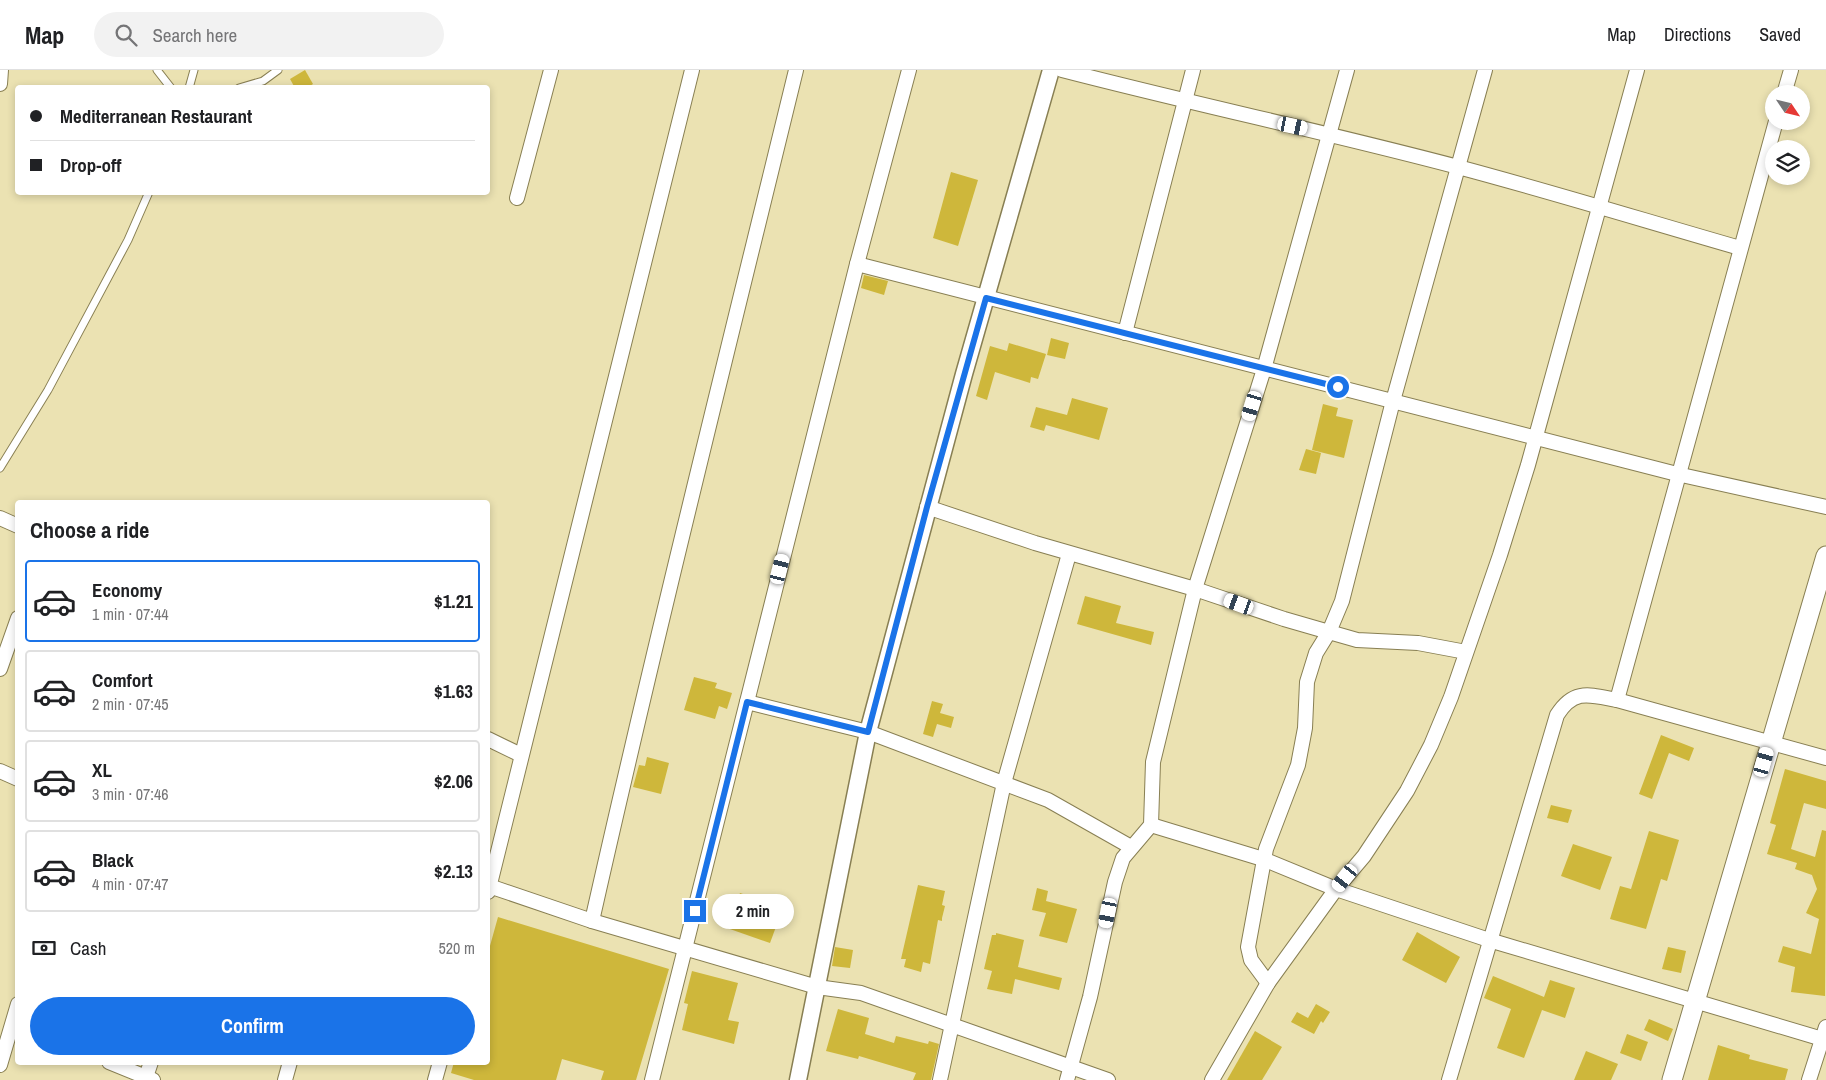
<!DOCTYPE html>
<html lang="en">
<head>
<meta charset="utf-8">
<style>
	:root { --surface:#fff; --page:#f2f2f2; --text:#202124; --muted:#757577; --line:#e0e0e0; --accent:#1a73e8 }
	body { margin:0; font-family:"Archivo Narrow",sans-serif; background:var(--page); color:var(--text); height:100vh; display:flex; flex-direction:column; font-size:19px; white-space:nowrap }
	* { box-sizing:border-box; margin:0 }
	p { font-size:16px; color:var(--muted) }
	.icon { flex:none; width:28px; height:28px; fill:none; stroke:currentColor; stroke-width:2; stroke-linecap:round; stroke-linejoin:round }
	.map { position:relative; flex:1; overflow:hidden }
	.sheet { position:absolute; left:15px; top:430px; width:475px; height:565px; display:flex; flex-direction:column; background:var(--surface); border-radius:5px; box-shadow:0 2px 8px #0003 }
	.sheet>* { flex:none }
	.guide { position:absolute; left:15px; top:15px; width:475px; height:110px; border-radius:5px; box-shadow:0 2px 8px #0003; display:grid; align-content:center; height:110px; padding:0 15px; background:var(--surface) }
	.needle { width:32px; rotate:125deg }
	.controls { position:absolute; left:1765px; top:15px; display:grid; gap:10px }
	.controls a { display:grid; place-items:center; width:45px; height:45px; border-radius:50%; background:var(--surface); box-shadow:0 2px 8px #0003; font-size:25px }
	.end { position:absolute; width:22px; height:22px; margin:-11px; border:6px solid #1a73e8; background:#fff; box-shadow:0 0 0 2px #fff }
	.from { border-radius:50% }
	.bubble { position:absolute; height:35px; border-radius:18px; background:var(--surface); box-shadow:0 2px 8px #0003; font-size:16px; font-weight:700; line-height:35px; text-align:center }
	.car { position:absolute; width:15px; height:30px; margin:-15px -8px; border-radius:6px; box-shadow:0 0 4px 1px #0007; background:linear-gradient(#fff 24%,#345 0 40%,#fff 0 76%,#345 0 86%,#fff 0) }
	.guide b { display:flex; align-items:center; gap:18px; height:48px; font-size:19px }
	.guide b+b { border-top:1px solid var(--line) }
	.guide i { width:12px; height:12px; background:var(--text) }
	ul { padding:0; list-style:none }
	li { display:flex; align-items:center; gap:15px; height:82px; margin:0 10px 8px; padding:0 5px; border:2px solid var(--line); border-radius:5px }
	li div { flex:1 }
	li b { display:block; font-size:19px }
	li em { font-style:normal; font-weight:700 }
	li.active { border-color:var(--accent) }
	li>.icon { width:45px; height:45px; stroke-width:1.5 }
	h2 { padding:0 15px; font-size:22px; line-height:60px }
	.pay { display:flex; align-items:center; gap:12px; height:55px; padding:0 15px; font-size:19px }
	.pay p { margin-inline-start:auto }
	.action { display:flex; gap:10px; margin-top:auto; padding:10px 15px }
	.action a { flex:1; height:58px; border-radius:30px; background:var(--accent); color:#fff; font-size:20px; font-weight:700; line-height:58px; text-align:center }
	header { display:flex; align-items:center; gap:30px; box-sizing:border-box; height:70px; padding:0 25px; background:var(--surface); border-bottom:1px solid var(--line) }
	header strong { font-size:24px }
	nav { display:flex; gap:28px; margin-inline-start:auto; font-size:18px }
	.search { width:350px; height:45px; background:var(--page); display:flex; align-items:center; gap:12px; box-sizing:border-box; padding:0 18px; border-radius:28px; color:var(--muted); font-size:19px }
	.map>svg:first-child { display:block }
	.building { fill:#ceb73b }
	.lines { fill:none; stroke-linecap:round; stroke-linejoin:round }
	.service-casing { stroke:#887f53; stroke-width:9 }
	.minor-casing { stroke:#887f53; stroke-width:16 }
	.tertiary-casing { stroke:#887f53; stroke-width:19 }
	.secondary-casing { stroke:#887f53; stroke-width:21 }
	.service { stroke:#fff; stroke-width:7 }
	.minor { stroke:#fff; stroke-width:14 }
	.tertiary { stroke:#fff; stroke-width:16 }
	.secondary { stroke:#fff; stroke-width:19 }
	.route { stroke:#1a73e8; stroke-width:6 }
</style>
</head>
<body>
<header>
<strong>Map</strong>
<div class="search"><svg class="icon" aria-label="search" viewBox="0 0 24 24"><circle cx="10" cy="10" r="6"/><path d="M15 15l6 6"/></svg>Search here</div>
<nav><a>Map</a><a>Directions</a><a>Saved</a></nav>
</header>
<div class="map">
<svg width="1826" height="1010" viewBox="0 0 1826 1010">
	<rect width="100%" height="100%" fill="#ebe2b2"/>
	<!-- building -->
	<g class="building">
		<polygon points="305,0 313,14 307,18 295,18 290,9"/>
		<polygon points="951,102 978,110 958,176 933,168"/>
		<polygon points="864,205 888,211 884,225 861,218"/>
		<polygon points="1051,268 1069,273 1065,289 1047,285"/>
		<polygon points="1009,273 1046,284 1038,309 1031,307 1030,313 995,302 987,330 976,326 990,276 1007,281"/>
		<polygon points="1072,328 1108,338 1099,370 1046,355 1044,361 1030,357 1036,337 1067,345"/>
		<polygon points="1323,334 1338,338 1336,346 1353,350 1344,388 1312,380"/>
		<polygon points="1306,379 1321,383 1316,404 1299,400"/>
		<polygon points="1085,526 1121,536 1116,553 1154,562 1151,575 1077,554"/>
		<polygon points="694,607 717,613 715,618 732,623 727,639 719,636 715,649 684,640"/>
		<polygon points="932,631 943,634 940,643 954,647 951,658 937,654 933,667 923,664"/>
		<polygon points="1661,665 1694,678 1689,691 1669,683 1652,729 1639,724"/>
		<polygon points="647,687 669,693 661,724 633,717 639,695 645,696"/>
		<polygon points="1785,699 1826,711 1826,739 1804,733 1791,779 1815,787 1822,760 1826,761 1825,926 1791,922 1795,897 1778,892 1783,876 1811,884 1819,849 1806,843 1817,819 1812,805 1795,799 1797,793 1767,784 1776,755 1770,753"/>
		<polygon points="1551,735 1572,740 1568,753 1547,748"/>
		<polygon points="1649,761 1679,770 1667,811 1661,809 1646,859 1610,849 1620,816 1631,819"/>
		<polygon points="1573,774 1612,787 1600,820 1561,806"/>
		<polygon points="918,815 945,821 942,835 945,836 942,848 942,851 938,850 930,894 923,892 921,902 904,897 906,889 901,889"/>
		<polygon points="1037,818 1048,821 1046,831 1077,839 1067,873 1039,866 1046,843 1032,840"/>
		<polygon points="740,823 783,838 770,873 727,858"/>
		<polygon points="498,847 669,899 636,1010 601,1010 604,1001 562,989 556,1010 474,1010 451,1003 454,992 488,992 488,883"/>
		<polygon points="1417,862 1460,887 1446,913 1402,890"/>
		<polygon points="996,863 1024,870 1018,897 1062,908 1059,920 1015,909 1012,924 987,919 992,901 984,899 992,865 996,865"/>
		<polygon points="835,877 853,880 850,898 832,896"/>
		<polygon points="1668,877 1686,881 1681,903 1662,899"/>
		<polygon points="692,901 738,913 728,950 739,952 734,974 682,960 688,934 684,933"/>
		<polygon points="1493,906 1544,927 1550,910 1575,918 1565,948 1542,940 1524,988 1497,978 1511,939 1484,928"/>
		<polygon points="1316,934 1330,942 1323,953 1321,951 1314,964 1291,952 1297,942 1308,948"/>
		<polygon points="838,939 869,948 865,964 894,973 896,966 928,974 929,971 939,974 931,1010 913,1010 916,1003 859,986 858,989 826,981"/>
		<polygon points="1649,949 1673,959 1668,971 1644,960"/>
		<polygon points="1255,961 1282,977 1262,1010 1227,1010"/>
		<polygon points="1627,964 1648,972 1641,991 1620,983"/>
		<polygon points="1718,975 1750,985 1749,989 1788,999 1785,1010 1708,1010"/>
		<polygon points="1586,981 1618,994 1611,1010 1574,1010"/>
	</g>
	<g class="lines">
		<!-- service casing -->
		<g class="service-casing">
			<g id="service">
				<polyline points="157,0 171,18"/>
				<polyline points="189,18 194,0"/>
				<polyline points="239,18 263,11 278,0"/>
				<polyline points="0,398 48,320 128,170 149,122"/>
			</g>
		</g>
		<!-- minor casing -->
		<g class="minor-casing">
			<g id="minor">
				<path d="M 1062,0 C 1193,34 1326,62 1458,97 C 1552,122 1646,151 1740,178"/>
				<polyline points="0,14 1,0"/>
				<polyline points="1784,24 1791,0"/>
				<polyline points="517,128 551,0"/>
				<polyline points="857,194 1677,404 1826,437"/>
				<polyline points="1125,263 1193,0"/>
				<polyline points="927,437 1035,473 1195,519 1284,549 1329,562 1357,570 1418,573 1466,582"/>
				<polyline points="0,448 18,456"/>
				<polyline points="0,599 18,548"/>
				<polyline points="1617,630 1776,51"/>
				<polyline points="747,632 868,662 1048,730 1131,777"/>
				<polyline points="488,669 521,685"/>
				<polyline points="0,701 18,709"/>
				<polyline points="1151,755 1263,789 1336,819 1489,870 1826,970"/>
				<polyline points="489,816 592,851 817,917 861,923 1108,1010"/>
				<polyline points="488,822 692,0"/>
				<path d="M 592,851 C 656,567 727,283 796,0"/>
				<polyline points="1268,913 1251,890 1248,877 1266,779 1298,695 1305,658 1307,612 1316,583 1329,562 1342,531 1393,331 1485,0"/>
				<polyline points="109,992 153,1010"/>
				<polyline points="0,995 18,934"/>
				<polyline points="145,1010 151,992"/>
				<polyline points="285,1010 290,992"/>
				<polyline points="435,1010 440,992"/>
				<polyline points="652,1010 857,194 909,0"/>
				<polyline points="940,1010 1004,713 1069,484"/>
				<polyline points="1067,1010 1090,927 1115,812 1123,788 1151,755 1153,692 1195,519 1264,299 1347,0"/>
				<polyline points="1212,1010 1268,913 1336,819 1364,786 1407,721 1431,675 1451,627 1500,485 1528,395 1637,0"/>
				<path d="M 1449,1010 L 1557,645 C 1574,618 1590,625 1617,630 L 1826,688"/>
				<polyline points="1809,1010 1826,957"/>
			</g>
		</g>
		<!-- tertiary casing -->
		<g class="tertiary-casing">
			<polyline id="tertiary" points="798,1010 868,662 964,304 1051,0"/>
		</g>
		<!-- secondary casing -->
		<g class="secondary-casing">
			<polyline id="secondary" points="1672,1010 1826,486"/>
		</g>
		<!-- service -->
		<use href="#service" class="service"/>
		<!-- minor -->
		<use href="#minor" class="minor"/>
		<!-- tertiary -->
		<use href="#tertiary" class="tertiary"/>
		<!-- secondary -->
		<use href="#secondary" class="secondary"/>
	</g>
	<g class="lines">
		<!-- route -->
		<polyline class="route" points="695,841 747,632 868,662 927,437 986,228 1338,317"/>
	</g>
</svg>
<div class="controls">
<a><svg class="needle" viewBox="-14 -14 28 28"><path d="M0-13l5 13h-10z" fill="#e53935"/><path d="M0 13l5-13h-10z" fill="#757577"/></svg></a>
<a><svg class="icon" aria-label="layers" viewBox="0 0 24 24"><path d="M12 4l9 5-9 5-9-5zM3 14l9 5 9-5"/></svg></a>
</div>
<i class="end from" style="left:1338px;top:317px"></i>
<i class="end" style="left:695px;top:841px"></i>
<div class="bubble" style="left:712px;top:824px;width:82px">2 min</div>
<i class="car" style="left:1293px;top:56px;rotate:102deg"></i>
<i class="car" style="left:1252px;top:336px;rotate:197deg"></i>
<i class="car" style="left:780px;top:499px;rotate:14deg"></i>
<i class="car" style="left:1239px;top:534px;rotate:290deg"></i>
<i class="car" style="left:1764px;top:692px;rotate:16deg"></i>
<i class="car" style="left:1345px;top:808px;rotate:219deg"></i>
<i class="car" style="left:1108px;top:843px;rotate:191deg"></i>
<div class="guide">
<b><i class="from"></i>Mediterranean Restaurant</b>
<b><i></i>Drop-off</b>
</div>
<section class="sheet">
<h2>Choose a ride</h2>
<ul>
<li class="active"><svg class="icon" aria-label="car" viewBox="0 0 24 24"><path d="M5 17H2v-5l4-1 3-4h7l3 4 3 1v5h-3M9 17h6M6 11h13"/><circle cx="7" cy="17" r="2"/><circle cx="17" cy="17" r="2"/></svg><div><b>Economy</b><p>1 min · 07:44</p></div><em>$1.21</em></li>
<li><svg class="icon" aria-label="car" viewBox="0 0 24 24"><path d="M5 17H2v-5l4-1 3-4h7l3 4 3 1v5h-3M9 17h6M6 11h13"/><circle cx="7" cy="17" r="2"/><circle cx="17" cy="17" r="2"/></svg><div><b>Comfort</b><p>2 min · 07:45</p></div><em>$1.63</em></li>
<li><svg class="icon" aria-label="car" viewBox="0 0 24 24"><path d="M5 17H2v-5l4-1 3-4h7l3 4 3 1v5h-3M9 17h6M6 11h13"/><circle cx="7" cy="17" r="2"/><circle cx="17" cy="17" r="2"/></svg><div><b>XL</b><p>3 min · 07:46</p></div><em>$2.06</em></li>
<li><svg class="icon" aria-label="car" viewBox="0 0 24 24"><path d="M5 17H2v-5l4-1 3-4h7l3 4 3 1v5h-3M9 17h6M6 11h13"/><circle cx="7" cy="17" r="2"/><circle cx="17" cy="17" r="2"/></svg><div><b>Black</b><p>4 min · 07:47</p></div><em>$2.13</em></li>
</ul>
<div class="pay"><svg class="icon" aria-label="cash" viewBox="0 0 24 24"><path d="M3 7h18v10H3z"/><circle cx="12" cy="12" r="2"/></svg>Cash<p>520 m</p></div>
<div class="action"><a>Confirm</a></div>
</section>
</div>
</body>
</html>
